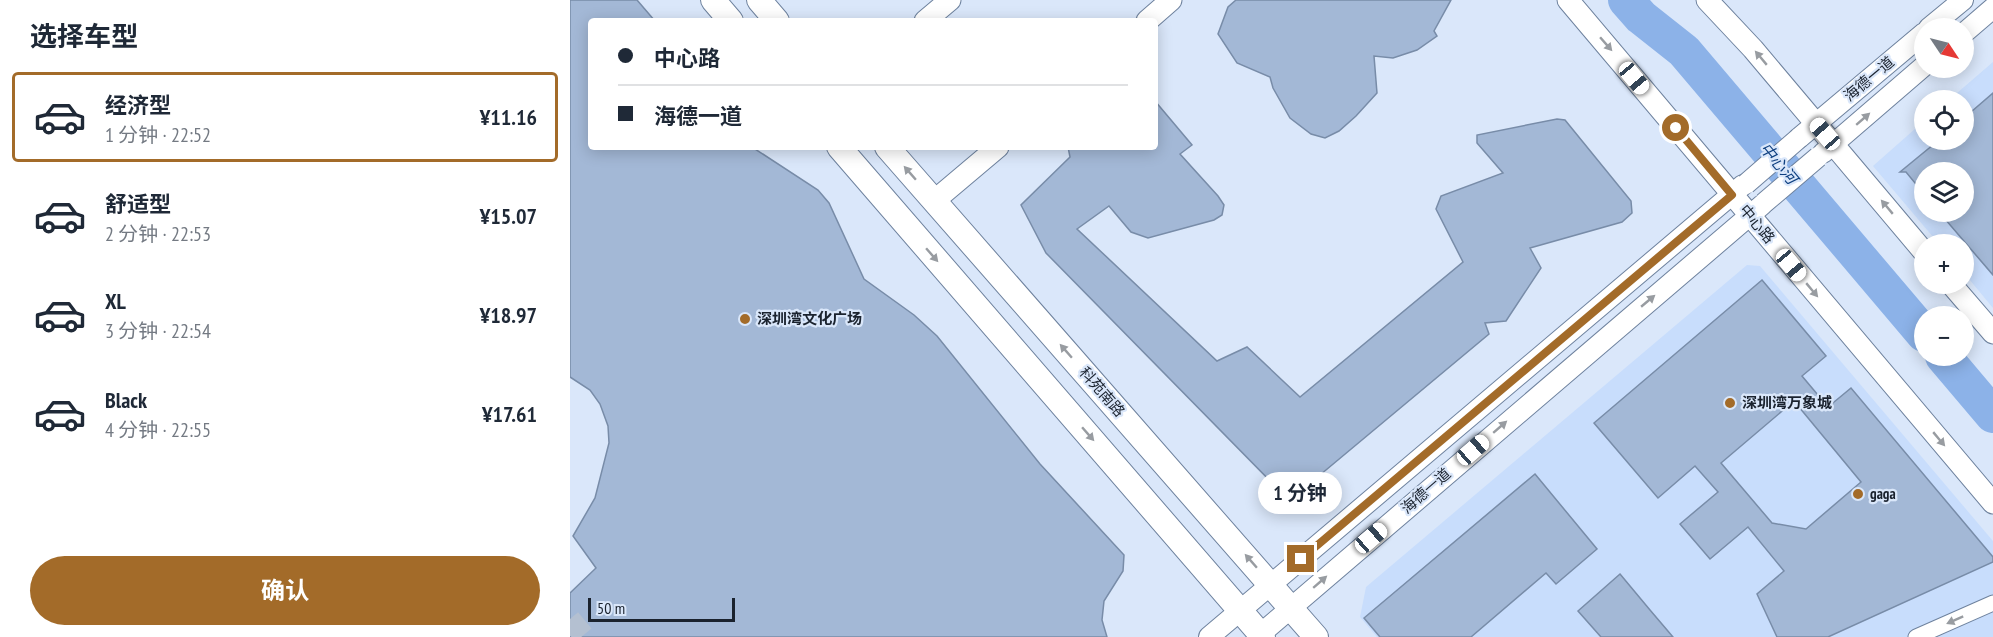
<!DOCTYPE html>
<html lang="zh">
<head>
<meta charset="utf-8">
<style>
	:root { --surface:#fff; --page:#f2f2f3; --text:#1f2937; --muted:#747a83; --line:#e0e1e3; --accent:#a36b29 }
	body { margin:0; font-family:"PT Sans Narrow","Noto Sans SC",sans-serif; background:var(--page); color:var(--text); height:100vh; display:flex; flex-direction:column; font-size:22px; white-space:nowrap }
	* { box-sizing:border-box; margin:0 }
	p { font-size:20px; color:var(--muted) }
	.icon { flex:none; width:33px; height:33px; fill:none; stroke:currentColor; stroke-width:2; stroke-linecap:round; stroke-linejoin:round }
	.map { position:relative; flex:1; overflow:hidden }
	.side { display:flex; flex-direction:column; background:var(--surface); width:570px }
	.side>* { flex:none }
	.banner { position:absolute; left:18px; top:18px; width:570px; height:132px; border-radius:6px; box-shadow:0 3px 15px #0003; display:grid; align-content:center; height:132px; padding:0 30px; background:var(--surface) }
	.needle { width:39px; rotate:125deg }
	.controls { position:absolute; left:1344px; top:18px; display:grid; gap:12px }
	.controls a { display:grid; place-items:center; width:60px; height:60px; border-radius:50%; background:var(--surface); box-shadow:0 3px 15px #0003; font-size:30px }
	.scale { position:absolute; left:18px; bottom:15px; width:147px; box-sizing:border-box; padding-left:6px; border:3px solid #1a222e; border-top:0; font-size:16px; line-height:21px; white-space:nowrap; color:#1a222e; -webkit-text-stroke:4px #dae7fa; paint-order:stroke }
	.end { position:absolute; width:27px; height:27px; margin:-14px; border:8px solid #a36b29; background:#fff; box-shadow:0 0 0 3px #fff }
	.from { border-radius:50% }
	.bubble { position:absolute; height:42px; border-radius:21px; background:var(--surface); box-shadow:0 3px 15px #0003; font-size:20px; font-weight:700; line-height:42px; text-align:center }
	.car { position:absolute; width:18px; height:36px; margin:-18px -9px; border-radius:8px; box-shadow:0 0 4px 2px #0007; background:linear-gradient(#fff 24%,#345 0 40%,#fff 0 76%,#345 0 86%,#fff 0) }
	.banner b { display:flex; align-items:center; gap:21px; height:57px; font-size:22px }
	.banner b+b { border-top:2px solid var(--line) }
	.banner i { width:15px; height:15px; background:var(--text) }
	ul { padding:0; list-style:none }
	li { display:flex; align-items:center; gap:18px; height:90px; margin:0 12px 9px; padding:0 18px; border:3px solid transparent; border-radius:6px }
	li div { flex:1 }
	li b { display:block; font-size:22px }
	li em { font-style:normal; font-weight:700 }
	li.on { border-color:var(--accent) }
	li>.icon { width:54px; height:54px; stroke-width:1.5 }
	h2 { padding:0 30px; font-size:27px; line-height:72px }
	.cta { display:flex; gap:12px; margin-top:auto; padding:12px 30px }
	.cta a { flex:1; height:69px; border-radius:36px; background:var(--accent); color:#fff; font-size:24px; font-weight:700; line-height:69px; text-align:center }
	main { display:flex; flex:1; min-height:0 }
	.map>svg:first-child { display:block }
	.built { fill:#c8ddfc; fill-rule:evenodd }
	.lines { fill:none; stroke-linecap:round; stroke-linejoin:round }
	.river { stroke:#8cb2e8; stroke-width:36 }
	.building { fill:#a3b8d6; stroke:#788ca8; stroke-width:1.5; fill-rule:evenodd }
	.secondary-tunnel { stroke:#b4c0d1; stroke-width:21; stroke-dasharray:21 10; stroke-linecap:butt }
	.minor-casing { stroke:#6e829e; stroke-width:17 }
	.tertiary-casing { stroke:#6e829e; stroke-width:22 }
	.secondary-casing { stroke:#6e829e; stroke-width:23 }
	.primary-casing { stroke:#6e829e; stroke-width:26 }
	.minor { stroke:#fff; stroke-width:15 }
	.tertiary { stroke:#fff; stroke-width:20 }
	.secondary { stroke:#fff; stroke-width:21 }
	.primary { stroke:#fff; stroke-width:24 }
	.tertiary-bridge-casing { stroke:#6e829e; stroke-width:22; stroke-linecap:butt }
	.tertiary-bridge { stroke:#fff; stroke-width:20 }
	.oneway { fill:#989ca1 }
	.route { stroke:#a36b29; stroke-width:8 }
	.poi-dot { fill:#a36b29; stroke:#dae7fa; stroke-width:2 }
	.labels { text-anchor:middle; stroke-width:4.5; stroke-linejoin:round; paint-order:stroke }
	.street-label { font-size:15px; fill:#1a222e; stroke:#dae7fa }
	.poi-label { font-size:15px; font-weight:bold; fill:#1a222e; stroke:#dae7fa; text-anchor:start }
	.water-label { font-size:16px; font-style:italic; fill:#0f4080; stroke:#dae7fa }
</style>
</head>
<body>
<main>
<section class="side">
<h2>选择车型</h2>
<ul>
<li class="on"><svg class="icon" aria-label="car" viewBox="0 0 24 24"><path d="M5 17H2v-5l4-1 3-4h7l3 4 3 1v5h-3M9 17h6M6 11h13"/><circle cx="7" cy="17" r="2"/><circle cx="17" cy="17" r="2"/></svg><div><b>经济型</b><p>1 分钟 · 22:52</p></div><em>¥11.16</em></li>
<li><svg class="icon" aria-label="car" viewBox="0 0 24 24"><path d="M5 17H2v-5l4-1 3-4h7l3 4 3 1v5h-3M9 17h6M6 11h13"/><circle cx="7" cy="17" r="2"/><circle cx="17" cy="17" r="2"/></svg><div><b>舒适型</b><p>2 分钟 · 22:53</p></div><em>¥15.07</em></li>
<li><svg class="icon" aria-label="car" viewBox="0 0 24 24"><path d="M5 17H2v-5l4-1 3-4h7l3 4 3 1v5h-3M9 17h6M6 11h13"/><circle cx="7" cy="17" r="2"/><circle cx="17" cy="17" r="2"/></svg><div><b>XL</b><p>3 分钟 · 22:54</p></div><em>¥18.97</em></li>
<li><svg class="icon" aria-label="car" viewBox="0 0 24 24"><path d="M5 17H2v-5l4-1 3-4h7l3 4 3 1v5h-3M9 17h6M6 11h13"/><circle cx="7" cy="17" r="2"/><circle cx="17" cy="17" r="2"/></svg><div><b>Black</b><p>4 分钟 · 22:55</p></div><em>¥17.61</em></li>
</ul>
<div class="cta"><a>确认</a></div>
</section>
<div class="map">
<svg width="1423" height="637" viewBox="0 0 1423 637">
	<rect width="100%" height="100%" fill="#dae7fa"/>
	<!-- built -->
	<g class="built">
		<path d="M 1423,62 L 1423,308 L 1394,273 L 1394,244 L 1369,244 L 1303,166 L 1354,121 L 1354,140 L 1394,140 L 1394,100 L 1379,100 ZM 1354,172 L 1394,172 L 1394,212 L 1354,212 Z"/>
		<polygon points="1177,265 1190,266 1423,541 1423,637 807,637 790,617 796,587"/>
	</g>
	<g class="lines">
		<!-- river -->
		<g class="river">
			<polyline points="1056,0 1071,17 1114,51 1354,334"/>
			<polyline points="1373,356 1423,415"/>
		</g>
	</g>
	<!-- building -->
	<g class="building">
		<polygon points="0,0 67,0 85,21 21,21 21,147 182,147 248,190 259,203 294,279 344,315 367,336 470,464 554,555 553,571 534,601 532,620 537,637 0,637 0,593 26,568 3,536 25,498 39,443 38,426 30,404 20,390 0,377"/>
		<polygon points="666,0 881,0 864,31 867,36 847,50 823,58 804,56 807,93 786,116 769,131 755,138 741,134 720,118 703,88 700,77 667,63 648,34 658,7"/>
		<polygon points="1423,93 1423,275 1369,212 1394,212 1394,172 1354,172 1354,194 1336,172 1330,172 1369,140 1394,140 1394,118"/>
		<polygon points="585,101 622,145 610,154 648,196 654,205 652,215 644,220 578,238 561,232 539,206 507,229 647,361 677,347 730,397 893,262 866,209 871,196 933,173 907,143 907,135 987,119 995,120 1061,201 1062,213 1052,222 960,248 971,268 936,321 915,323 919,334 726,495 708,489 476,253 451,205 500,157 498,147 585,147"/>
		<path d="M 1192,280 L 1256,356 L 1232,376 L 1258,407 L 1281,388 L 1423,557 L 1423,562 L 1258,637 L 1207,637 L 1187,594 L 1214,571 L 1178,527 L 1140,559 L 1110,524 L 1148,492 L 1125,466 L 1088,498 L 1024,423 ZM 1224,401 L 1291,482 L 1236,529 L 1202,523 L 1151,463 Z"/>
		<polygon points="965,474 1027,549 986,584 976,573 901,637 810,637 794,618"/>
		<polygon points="1050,574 1080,610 1103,637 1031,637 1008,611"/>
	</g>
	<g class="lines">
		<!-- secondary-tunnel -->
		<polyline class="secondary-tunnel" points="0,619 15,637"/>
		<!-- minor casing -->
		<g class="minor-casing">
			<polyline id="minor" points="1346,637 1423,603"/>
		</g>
		<!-- tertiary casing -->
		<g class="tertiary-casing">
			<g id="tertiary">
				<polyline points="1359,28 1393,0"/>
				<polyline points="1394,33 1423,8"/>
				<polyline points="1229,138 1354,33"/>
				<polyline points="1253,153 1354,66"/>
				<polyline points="639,637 1173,185"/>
				<polyline points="687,637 1192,205"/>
			</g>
		</g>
		<!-- secondary casing -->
		<g class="secondary-casing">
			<g id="secondary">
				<polyline points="998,0 1423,503"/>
				<polyline points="1137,0 1183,49 1354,252"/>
				<polyline points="355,21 380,0"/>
				<polyline points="577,21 601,0"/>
				<polyline points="364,201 428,147"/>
				<polyline points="1381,284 1423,333"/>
			</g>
		</g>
		<!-- primary casing -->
		<g class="primary-casing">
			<g id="primary">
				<polyline points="143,0 161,21"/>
				<polyline points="189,0 207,21"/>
				<polyline points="269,147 693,637"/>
				<polyline points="317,147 746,637"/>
			</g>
		</g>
		<!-- minor -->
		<use href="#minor" class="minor"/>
		<!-- tertiary -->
		<use href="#tertiary" class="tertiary"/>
		<!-- secondary -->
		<use href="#secondary" class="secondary"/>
		<!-- primary -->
		<use href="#primary" class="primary"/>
		<!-- tertiary-bridge casing -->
		<g class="tertiary-bridge-casing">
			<g id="tertiary-bridge">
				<polyline points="1176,184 1229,138"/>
				<polyline points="1194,203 1248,157"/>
			</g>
		</g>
		<!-- tertiary-bridge -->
		<use href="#tertiary-bridge" class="tertiary-bridge"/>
	</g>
	<!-- one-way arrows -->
	<defs><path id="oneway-solid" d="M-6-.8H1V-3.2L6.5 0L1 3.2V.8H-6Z" transform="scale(1.5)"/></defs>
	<g class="oneway">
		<use href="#oneway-solid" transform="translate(1036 44) rotate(49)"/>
		<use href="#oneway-solid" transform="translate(1191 58) rotate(-130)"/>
		<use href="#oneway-solid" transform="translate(1293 119) rotate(-41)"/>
		<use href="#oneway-solid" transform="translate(340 173) rotate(-131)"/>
		<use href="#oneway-solid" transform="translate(1317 207) rotate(-130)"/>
		<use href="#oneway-solid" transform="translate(362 255) rotate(49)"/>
		<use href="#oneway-solid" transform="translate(1242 290) rotate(50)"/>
		<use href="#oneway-solid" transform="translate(1078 301) rotate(-40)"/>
		<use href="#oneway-solid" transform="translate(496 351) rotate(-131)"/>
		<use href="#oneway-solid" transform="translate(930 427) rotate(-41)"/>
		<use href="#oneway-solid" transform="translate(518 434) rotate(49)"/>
		<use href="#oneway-solid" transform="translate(1369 439) rotate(50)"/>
		<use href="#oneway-solid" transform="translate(681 561) rotate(-131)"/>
		<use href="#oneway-solid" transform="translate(750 582) rotate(-41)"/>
		<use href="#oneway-solid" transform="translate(1385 620) rotate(156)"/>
	</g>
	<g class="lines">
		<!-- route -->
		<polyline class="route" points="731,559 1162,195 1106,128"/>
	</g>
	<!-- markers -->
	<g class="poi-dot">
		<circle cx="175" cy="319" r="6"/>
		<circle cx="1160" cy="403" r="6"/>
		<circle cx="1288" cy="494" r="6"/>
	</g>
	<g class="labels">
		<!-- street labels -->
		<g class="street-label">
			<text transform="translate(1299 79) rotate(-40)" y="5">海德一道</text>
			<text transform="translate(1187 224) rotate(50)" y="5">中心路</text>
			<text transform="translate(532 392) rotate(49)" y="5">科苑南路</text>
			<text transform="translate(856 491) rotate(-41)" y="5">海德一道</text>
		</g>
		<!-- poi labels -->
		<g class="poi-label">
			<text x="187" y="324">深圳湾文化广场</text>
			<text x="1172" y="408">深圳湾万象城</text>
			<text x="1300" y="499">gaga</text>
		</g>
		<!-- water labels -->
		<g class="water-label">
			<text transform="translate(1209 163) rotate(50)" y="6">中心河</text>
		</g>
	</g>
</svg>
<div class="controls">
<a><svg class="needle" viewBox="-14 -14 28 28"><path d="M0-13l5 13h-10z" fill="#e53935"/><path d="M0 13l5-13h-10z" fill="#747a83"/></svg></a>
<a><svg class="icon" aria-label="locate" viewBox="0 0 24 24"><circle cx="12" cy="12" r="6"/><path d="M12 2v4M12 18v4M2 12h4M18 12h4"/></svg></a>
<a><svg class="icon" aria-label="layers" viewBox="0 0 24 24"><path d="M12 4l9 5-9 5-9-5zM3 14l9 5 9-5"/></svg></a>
<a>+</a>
<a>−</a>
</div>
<div class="scale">50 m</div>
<i class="end from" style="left:1106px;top:128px"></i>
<i class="end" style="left:731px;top:559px"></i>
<div class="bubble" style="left:688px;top:472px;width:84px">1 分钟</div>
<i class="car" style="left:1064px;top:78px;rotate:140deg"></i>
<i class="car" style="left:1255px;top:134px;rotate:319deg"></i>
<i class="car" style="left:1221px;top:265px;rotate:140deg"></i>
<i class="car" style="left:903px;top:450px;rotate:49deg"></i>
<i class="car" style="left:801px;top:538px;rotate:49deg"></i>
<div class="banner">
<b><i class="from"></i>中心路</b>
<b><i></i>海德一道</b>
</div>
</div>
</main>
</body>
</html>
